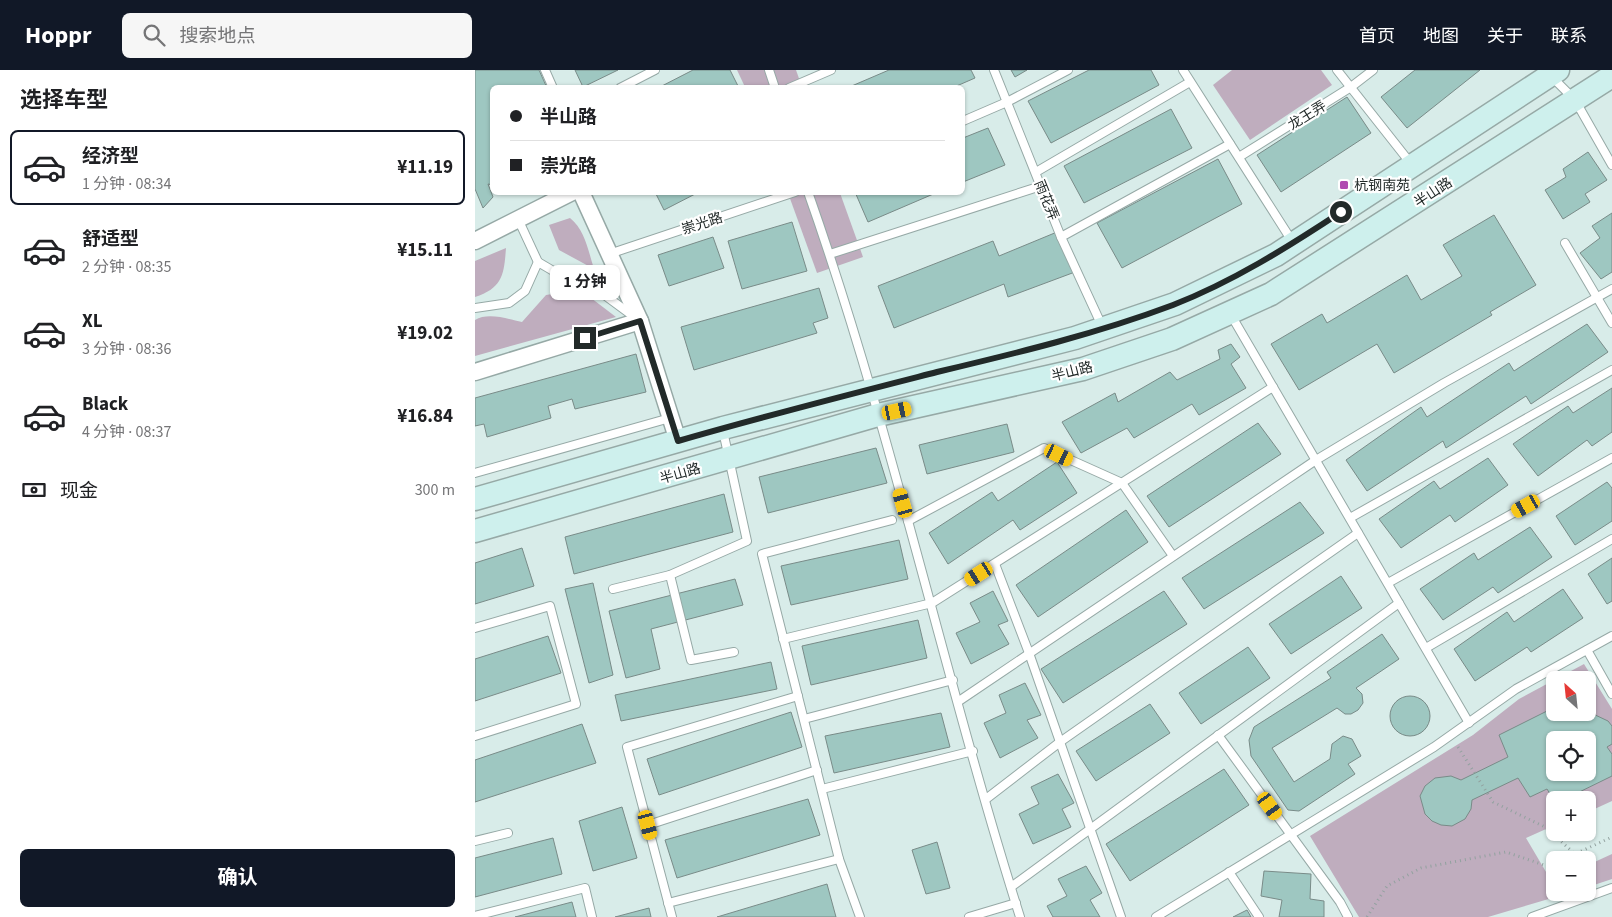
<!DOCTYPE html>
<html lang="zh">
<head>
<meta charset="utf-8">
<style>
	:root { --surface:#fff; --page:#f6f6f6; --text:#202124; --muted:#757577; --line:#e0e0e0; --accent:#111827 }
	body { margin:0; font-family:"Source Sans 3","Noto Sans SC",sans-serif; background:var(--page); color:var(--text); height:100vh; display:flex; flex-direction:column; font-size:19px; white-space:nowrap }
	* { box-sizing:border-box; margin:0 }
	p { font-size:16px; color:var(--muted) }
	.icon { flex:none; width:28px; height:28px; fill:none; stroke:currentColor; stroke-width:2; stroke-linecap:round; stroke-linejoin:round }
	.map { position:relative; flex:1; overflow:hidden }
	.drawer { display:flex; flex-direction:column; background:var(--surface); width:475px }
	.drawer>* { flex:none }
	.banner { position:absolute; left:15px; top:15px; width:475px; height:110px; border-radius:8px; box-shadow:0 1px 4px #0004; display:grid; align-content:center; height:110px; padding:0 20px; background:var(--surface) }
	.needle { width:32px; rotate:333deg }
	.tools { position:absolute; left:1071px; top:601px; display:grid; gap:10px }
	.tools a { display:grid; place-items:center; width:50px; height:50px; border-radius:8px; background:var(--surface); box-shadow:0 1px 4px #0004; font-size:25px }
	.end { position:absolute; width:22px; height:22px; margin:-11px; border:6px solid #222a29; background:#fff; box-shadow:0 0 0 2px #fff }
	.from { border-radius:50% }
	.bubble { position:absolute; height:35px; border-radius:8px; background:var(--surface); box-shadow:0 1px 4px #0004; font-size:16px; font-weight:700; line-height:35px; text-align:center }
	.car { position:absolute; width:15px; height:30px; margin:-15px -8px; border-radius:6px; box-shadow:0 0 4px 1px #0007; background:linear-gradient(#f5c518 24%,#345 0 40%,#f5c518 0 76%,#345 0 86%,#f5c518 0) }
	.banner b { display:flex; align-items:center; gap:18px; height:48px; font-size:19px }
	.banner b+b { border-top:1px solid var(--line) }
	.banner i { width:12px; height:12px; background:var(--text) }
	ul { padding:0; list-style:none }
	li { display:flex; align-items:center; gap:15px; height:75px; margin:0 10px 8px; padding:0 10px; border:2px solid transparent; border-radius:8px }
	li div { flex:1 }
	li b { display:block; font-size:19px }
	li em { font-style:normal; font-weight:700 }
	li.current { border-color:var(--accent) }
	li>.icon { width:45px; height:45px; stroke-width:1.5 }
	h2 { padding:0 20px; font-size:22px; line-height:60px }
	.pay { display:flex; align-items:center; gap:12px; height:55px; padding:0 20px; font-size:19px }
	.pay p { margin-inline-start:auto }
	.button { display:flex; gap:10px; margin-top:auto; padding:10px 20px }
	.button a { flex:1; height:58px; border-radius:8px; background:var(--accent); color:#fff; font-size:20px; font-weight:700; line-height:58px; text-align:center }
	header { display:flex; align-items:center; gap:30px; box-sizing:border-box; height:70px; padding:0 25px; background:var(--accent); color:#fff }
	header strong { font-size:24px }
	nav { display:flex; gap:28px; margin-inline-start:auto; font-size:18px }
	.search { width:350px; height:45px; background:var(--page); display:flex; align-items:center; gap:12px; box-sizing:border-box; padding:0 18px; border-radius:8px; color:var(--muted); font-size:19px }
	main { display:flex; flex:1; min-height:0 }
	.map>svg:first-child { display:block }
	.green { fill:#bfadbe; fill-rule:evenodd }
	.building { fill:#9ec7c1; stroke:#798b88; fill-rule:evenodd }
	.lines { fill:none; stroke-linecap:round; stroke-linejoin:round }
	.lane-casing { stroke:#96a9a6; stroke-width:10 }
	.street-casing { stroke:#96a9a6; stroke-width:19 }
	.secondary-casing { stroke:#96a9a6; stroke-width:25 }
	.path { stroke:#92a19f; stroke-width:3; stroke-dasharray:1 4; stroke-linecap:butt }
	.lane { stroke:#fff; stroke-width:8 }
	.street { stroke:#fff; stroke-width:16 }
	.secondary { stroke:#cef0ed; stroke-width:22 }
	.route { stroke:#222a29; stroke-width:6 }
	.poi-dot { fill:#b04cb1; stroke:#fff; stroke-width:2 }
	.labels { text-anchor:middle; stroke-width:4.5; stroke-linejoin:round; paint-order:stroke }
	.street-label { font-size:14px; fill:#222a29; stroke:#fff }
	.poi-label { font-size:14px; fill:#222a29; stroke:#fff; text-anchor:start }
</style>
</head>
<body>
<header>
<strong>Hoppr</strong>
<div class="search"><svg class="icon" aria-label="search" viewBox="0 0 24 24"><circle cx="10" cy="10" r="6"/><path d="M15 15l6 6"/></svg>搜索地点</div>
<nav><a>首页</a><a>地图</a><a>关于</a><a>联系</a></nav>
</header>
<main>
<section class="drawer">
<h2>选择车型</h2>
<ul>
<li class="current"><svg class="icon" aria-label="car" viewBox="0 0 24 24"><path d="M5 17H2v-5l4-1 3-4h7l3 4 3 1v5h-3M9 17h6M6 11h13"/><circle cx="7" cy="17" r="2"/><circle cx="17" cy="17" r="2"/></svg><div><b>经济型</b><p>1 分钟 · 08:34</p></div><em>¥11.19</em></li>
<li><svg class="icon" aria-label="car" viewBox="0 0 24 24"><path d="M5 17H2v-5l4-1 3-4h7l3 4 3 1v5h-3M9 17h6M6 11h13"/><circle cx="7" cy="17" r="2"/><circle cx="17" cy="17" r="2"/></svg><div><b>舒适型</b><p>2 分钟 · 08:35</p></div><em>¥15.11</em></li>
<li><svg class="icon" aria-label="car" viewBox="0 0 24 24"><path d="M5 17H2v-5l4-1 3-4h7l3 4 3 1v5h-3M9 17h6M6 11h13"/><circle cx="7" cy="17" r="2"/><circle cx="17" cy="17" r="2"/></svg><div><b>XL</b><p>3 分钟 · 08:36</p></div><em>¥19.02</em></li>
<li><svg class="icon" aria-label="car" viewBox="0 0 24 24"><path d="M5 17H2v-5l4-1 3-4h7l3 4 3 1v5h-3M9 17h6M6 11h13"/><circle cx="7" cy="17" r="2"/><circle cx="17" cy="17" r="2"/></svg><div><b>Black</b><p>4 分钟 · 08:37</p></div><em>¥16.84</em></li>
</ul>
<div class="pay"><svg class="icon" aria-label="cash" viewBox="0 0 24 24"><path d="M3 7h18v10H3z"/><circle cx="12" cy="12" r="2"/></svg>现金<p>300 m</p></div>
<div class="button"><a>确认</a></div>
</section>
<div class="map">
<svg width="1137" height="847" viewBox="0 0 1137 847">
	<rect width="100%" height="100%" fill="#d8ece9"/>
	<!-- green -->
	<g class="green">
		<polygon points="262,0 321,0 327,17 270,17"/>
		<polygon points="757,0 846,0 857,15 775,70 738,15"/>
		<polygon points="313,123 365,123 388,187 342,203"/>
		<path d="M 95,148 C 110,160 113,180 119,199 L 84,180 L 74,155 Z"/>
		<path d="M 31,178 C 29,204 28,218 0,227 L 0,191 Z"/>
		<path d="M 90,222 L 116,228 L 141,247 L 0,286 L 0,250 C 13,242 33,249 47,252 L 71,225 Z"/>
		<path d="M 1109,594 L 1137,639 L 1137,731 L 1113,742 L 1112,730 L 1080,730 L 1080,755 L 1051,768 L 1074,807 L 1080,807 L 1080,822 L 1094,823 L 1013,847 L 884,847 L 835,766 L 998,665 L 1044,629 ZM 1080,610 L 1112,610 L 1112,642 L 1080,642 ZM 1080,670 L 1112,670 L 1112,702 L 1080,702 Z"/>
		<polygon points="1137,784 1137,809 1113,817 1113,795"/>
	</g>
	<!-- building -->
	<g class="building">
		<polygon points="0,0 64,0 72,18 18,18 18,115 13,114 18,127 8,138 0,119"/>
		<polygon points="100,0 143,0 108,17"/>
		<polygon points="218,0 255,0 264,18 183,18"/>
		<polygon points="414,0 496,0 500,8 477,18 372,18"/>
		<polygon points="536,0 552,0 540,7"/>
		<polygon points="614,0 676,0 684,15 576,73 553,31"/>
		<polygon points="940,0 1005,0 932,58 906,27"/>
		<polygon points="872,27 896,63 806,122 782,85"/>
		<polygon points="696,39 717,78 609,133 589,96"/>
		<polygon points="513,58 530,95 488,112 488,68"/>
		<polygon points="1113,82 1132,110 1110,124 1115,132 1088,149 1070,120 1091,107 1088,99"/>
		<polygon points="743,89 767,134 647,198 622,153"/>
		<polygon points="180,122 224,122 189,140"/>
		<polygon points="380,122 463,122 393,152"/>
		<polygon points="1137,143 1137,202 1126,209 1105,183 1125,168 1117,156"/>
		<polygon points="1019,145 1061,215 1015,242 1017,245 919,303 902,274 824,320 796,274 847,244 852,253 932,205 946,230 987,206 968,175"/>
		<polygon points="317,152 332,201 267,219 253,171"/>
		<polygon points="582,162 600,202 533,227 529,214 419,258 403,216 518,171 524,186"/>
		<polygon points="238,167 249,198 194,216 183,185"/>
		<polygon points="344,218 353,248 338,253 342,263 219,300 206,257"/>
		<polygon points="1112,254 1133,282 1056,334 1051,326 971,378 968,371 892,421 871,390 946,337 952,347 1034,293 1039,301"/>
		<polygon points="756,274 765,287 756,294 771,318 724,345 717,334 659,368 652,358 606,383 587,352 640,323 643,332 695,302 702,310 745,289 743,280"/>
		<polygon points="161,284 171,322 100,339 97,329 73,336 76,348 12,367 9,354 0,356 0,328"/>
		<polygon points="1137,318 1137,362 1117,376 1112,370 1063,406 1038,374 1093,336 1098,343"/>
		<polygon points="783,353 806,384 694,457 672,426"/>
		<polygon points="532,354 539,382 452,404 444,375"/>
		<polygon points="401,378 412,413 293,443 284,407"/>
		<polygon points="1013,388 1033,415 980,452 975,445 926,478 904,449 959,411 965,419"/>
		<polygon points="582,392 602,423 545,460 538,450 473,494 454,463 517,422 523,431"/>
		<polygon points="1132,412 1137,418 1137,451 1100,475 1081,446"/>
		<polygon points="249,424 258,462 99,504 90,467"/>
		<polygon points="825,432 849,463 729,539 707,508"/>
		<polygon points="651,440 673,472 563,547 541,515"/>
		<polygon points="1055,457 1077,487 1023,523 1018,517 968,550 945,519 999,483 1003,490"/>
		<polygon points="424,470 433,509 316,535 306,496"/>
		<polygon points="47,478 59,516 0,534 0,493"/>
		<polygon points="1137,488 1137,531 1132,534 1113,504"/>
		<polygon points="866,506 887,538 816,584 794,554"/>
		<polygon points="260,509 268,535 176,559 185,599 151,608 134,541"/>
		<polygon points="118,513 138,605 114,613 90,519"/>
		<polygon points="1088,519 1108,548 1056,582 1052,577 1000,611 979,579 1032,542 1039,552"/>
		<polygon points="518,521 533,551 523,555 534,574 496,594 481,563 505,552 495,533"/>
		<polygon points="689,521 712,554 588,633 566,599"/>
		<polygon points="443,550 452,588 336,615 327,576"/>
		<polygon points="907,564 924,589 881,618 887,624 888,633 883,640 876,644 870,644 862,638 797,678 819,712 855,689 857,674 868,666 877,669 886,686 873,694 880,704 824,741 813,740 776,686 774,670 779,657 856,608 852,602"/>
		<polygon points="73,566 86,603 0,631 0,589"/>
		<polygon points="773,577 795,608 726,654 704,623"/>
		<polygon points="296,592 302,619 146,651 140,625"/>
		<polygon points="550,613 566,645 552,650 563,668 525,688 509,653 531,643 524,625"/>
		<circle cx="935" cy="646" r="20"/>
		<polygon points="675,634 695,663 621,711 601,681"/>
		<path d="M 1080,637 L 1080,642 L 1101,642 L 1102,645 L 1116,643 L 1133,651 L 1137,656 L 1137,674 L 1132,677 L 1137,684 L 1137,706 L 1088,730 L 1080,730 L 1080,732 L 1072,719 L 1055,727 L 1043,708 L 997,730 L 996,739 L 990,749 L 977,756 L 966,755 L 957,751 L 950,744 L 945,726 L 950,716 L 960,708 L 976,706 L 986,710 L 1033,687 L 1024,665 ZM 1080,670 L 1112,670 L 1112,702 L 1080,702 Z"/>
		<polygon points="316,642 327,677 184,725 172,689"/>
		<polygon points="466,643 475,677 359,703 350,666"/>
		<polygon points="107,654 121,693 0,732 0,690"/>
		<polygon points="749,699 774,735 655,811 631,774"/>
		<polygon points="583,704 599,733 587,739 596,757 558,774 544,744 564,734 556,717"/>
		<polygon points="333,729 345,765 202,808 190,770"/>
		<polygon points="147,737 162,788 118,801 104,751"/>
		<polygon points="78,768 87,804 0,827 0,788"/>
		<polygon points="462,772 475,818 451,824 437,780"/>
		<polygon points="611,796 627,823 615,830 625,847 578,847 572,836 592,826 583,809"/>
		<polygon points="789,801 836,804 835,829 849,831 849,847 804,847 807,830 786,826"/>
		<polygon points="352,814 361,847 242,847"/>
		<polygon points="97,832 101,847 40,847"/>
		<polygon points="174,838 176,847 140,847"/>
		<polygon points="772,840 776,847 758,847"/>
	</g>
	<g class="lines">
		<!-- lane casing -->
		<g class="lane-casing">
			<g id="lane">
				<polyline points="70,0 78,18"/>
				<polyline points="294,0 300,18"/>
				<polyline points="519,0 586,167 627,256"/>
				<polyline points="708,0 817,171"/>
				<polyline points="862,0 937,95"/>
				<polyline points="1077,7 1100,30 1137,95"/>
				<polyline points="145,18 180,0"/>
				<polyline points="314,18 356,0"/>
				<polyline points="488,51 532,32 593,0"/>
				<polyline points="764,87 876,17 898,0"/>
				<polyline points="561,102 715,12"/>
				<path d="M 333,122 C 417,360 469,607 545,847"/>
				<polyline points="43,149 63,192 80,202 116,215 158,246"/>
				<polyline points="586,167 755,74"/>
				<polyline points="1090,173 1137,253"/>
				<polyline points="134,184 320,122"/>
				<polyline points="355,184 566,116"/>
				<polyline points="0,238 34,233 50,221 63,192"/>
				<polyline points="756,245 994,653"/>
				<polyline points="0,403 195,348"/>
				<polyline points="875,448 1137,300"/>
				<polyline points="433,451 569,378 647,413 698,486"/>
				<polyline points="520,494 554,583 646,847"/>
				<polyline points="195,505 216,590 259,582"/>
				<polyline points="913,513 1137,388"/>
				<polyline points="138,519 195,505 272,471 248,361"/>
				<polyline points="0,558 75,536 101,634 0,666"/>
				<polyline points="308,569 457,533 798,317"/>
				<polyline points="951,578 1137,469"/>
				<polyline points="1112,580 1137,624"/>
				<polyline points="484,631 841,390 969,313 1137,219"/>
				<polyline points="329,649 478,610"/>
				<polyline points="743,665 865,832 873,847"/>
				<polyline points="347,719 498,681"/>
				<polyline points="511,729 585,672 883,463"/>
				<polyline points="173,755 342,700"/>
				<polyline points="0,771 33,763"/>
				<polyline points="754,802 784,847"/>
				<polyline points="536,817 924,533"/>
				<polyline points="193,833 364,789"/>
				<polyline points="0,846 110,818 117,847"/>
				<polyline points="197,847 152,677 323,626"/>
				<polyline points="385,847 364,789 287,484 417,450"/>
				<polyline points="494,847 541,833"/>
				<polyline points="681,847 959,677 1041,619 1137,566"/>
				<polyline points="1057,847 1137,818"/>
			</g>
		</g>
		<!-- street casing -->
		<g class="street-casing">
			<g id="street">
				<polyline points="106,122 165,251 203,371"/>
				<polyline points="0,171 97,122"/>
				<polyline points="0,302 165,251"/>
			</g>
		</g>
		<!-- secondary casing -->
		<g class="secondary-casing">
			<g id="secondary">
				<polyline points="0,429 248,358 600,268 700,234 801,185 1083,0"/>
				<polyline points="0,461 403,345 608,299 697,269 796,224 1137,6"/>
			</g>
		</g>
		<!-- path -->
		<g class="path">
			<polyline points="983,677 1018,732 1070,757 1100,784 1137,767"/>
			<polyline points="1084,790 1100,784"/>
			<polyline points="892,847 912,816 946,798 1031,782 1069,795 1080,791"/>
		</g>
		<!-- lane -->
		<use href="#lane" class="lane"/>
		<!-- street -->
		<use href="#street" class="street"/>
		<!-- secondary -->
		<use href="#secondary" class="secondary"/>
	</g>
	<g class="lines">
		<!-- route -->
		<path class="route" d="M 110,268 L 165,251 L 203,371 C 289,346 376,324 462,302 C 542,283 621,264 698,235 C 757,212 813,177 866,142"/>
	</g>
	<!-- markers -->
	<rect class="poi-dot" x="864" y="110" width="10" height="10" rx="2.5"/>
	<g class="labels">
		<!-- street labels -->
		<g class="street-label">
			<text transform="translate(832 45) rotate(-32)" y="5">龙王弄</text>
			<text transform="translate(958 122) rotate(-33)" y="5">半山路</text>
			<text transform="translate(572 130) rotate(68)" y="5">雨花弄</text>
			<text transform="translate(227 153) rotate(-18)" y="5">崇光路</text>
			<text transform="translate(597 301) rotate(-14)" y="5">半山路</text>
			<text transform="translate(205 403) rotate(-16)" y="5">半山路</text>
		</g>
		<!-- poi labels -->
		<g class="poi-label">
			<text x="879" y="120">杭钢南苑</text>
		</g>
	</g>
</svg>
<div class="tools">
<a><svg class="needle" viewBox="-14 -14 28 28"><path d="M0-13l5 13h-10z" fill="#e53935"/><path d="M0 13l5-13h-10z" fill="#757577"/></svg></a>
<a><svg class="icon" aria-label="locate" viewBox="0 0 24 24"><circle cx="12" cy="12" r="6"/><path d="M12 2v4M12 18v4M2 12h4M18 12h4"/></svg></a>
<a>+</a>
<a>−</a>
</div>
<i class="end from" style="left:866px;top:142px"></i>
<i class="end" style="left:110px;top:268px"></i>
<div class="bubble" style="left:75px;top:195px;width:70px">1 分钟</div>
<i class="car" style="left:422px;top:341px;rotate:78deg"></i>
<i class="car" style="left:584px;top:385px;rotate:116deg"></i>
<i class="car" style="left:428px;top:433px;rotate:344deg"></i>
<i class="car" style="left:1051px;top:436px;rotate:241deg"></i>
<i class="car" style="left:504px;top:504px;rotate:237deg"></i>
<i class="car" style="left:795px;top:736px;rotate:144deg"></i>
<i class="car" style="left:173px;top:755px;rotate:165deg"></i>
<div class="banner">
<b><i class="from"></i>半山路</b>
<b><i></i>崇光路</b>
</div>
</div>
</main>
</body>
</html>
